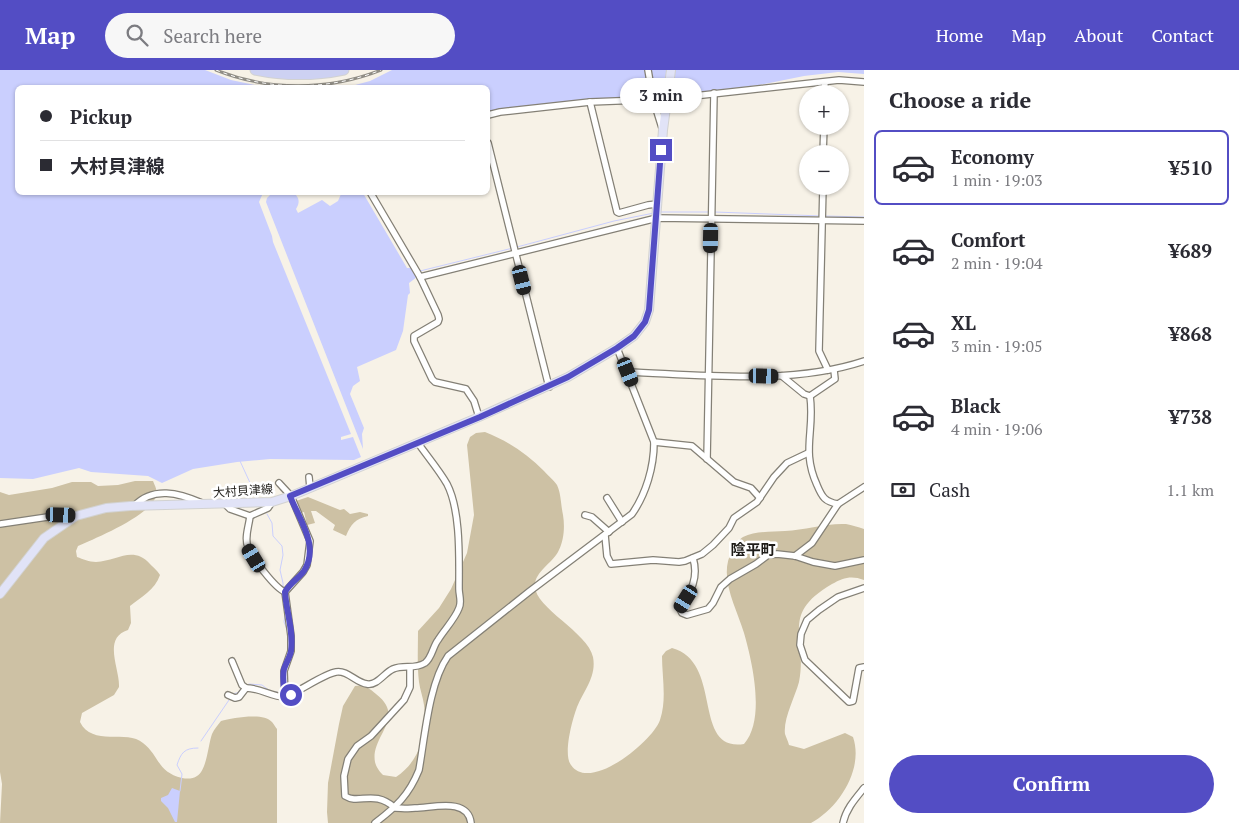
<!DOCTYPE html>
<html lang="en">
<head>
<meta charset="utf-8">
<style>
	:root { --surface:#fff; --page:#f7f7f7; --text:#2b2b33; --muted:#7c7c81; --line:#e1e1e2; --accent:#534dc4 }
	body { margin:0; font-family:"PT Serif","Noto Sans JP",serif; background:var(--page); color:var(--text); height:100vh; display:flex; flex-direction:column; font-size:19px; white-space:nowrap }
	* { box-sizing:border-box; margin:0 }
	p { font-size:16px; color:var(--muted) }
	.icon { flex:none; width:28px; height:28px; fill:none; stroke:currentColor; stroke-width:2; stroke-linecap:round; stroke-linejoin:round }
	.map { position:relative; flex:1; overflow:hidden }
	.drawer { display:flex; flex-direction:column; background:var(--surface); width:375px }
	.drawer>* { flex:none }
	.hud { position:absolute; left:15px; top:15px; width:475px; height:110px; border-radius:8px; box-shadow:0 1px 4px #0004; display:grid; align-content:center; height:110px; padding:0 25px; background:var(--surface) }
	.buttons { position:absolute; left:799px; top:15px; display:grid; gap:10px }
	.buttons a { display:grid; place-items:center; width:50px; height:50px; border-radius:50%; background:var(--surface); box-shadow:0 1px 4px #0004; font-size:25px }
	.end { position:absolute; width:22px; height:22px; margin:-11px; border:6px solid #534dc4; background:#fff; box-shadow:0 0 0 2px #fff }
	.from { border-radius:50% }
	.bubble { position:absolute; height:35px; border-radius:18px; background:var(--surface); box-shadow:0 1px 4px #0004; font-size:16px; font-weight:700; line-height:35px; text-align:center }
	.car { position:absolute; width:15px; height:30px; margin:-15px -8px; border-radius:6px; box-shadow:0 0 4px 1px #0007; background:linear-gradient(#222 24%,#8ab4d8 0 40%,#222 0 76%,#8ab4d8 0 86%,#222 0) }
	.hud b { display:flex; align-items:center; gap:18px; height:48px; font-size:19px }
	.hud b+b { border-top:1px solid var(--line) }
	.hud i { width:12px; height:12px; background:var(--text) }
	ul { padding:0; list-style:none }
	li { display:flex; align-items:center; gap:15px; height:75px; margin:0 10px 8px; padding:0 15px; border:2px solid transparent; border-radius:8px }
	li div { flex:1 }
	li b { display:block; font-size:19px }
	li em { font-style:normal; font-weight:700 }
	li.selected { border-color:var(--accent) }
	li>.icon { width:45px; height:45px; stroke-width:1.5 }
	h2 { padding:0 25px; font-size:22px; line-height:60px }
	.pay { display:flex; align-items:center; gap:12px; height:55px; padding:0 25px; font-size:19px }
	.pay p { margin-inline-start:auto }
	.button { display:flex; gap:10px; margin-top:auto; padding:10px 25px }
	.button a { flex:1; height:58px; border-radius:30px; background:var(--accent); color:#fff; font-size:20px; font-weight:700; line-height:58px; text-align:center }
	header { display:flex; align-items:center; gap:30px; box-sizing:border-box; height:70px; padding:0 25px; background:var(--accent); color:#fff }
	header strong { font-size:24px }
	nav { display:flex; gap:28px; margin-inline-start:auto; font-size:18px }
	.search { width:350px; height:45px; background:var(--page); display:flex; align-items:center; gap:12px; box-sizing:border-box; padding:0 18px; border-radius:28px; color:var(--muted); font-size:19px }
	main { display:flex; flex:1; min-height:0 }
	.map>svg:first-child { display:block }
	.green { fill:#cdc1a4 }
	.water { fill:#cacffe }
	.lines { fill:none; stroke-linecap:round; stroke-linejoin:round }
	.stream { stroke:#cacffe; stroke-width:1 }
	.minor-casing { stroke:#848076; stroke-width:8 }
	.major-casing { stroke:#d2d2d1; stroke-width:10 }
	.highway-casing { stroke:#d2d2d1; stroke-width:11 }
	.minor { stroke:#fff; stroke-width:5.5 }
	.major { stroke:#e1e3f7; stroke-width:8 }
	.highway { stroke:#cdd1f2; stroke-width:9 }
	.rail-casing { stroke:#908d85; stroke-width:3 }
	.rail { stroke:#fff; stroke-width:1; stroke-dasharray:4; stroke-linecap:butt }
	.route { stroke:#534dc4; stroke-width:6 }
	.labels { text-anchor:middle; stroke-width:5; stroke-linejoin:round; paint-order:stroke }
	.street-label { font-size:12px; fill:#1e1c18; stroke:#fff }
	.quarter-label { font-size:15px; font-weight:bold; fill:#1e1c18; stroke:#fff }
</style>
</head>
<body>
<header>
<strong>Map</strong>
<div class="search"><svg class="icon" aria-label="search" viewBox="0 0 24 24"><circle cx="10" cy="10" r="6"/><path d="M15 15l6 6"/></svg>Search here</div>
<nav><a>Home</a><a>Map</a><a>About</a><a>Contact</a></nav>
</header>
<main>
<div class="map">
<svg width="864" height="753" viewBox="0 0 864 753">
	<rect width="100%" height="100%" fill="#f7f2e7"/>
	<!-- green -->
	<g class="green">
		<path d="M 485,362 C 508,371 527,384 544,401 C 548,406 554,410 557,415 C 561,423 561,436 563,445 C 565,457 564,471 558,482 C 552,493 535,502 535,515 C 533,537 588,562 593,587 C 597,608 582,622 576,640 C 572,651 563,685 571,695 C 590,723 653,671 660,650 C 667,629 662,607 662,586 L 666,581 L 672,578 C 724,592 691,682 744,674 C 766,649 752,591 744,563 C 736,536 717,506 733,479 C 736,475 739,469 743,467 C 755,461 772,462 785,461 C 805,460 826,453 846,454 C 852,455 858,457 864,459 L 864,510 C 851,505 843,508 832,514 C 779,545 808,566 799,612 C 795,627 783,649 785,664 C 786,667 788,671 789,675 L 804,679 L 845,663 L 853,667 C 864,699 839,738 811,753 L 328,753 L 327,742 L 328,713 L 339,654 L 343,636 L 355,616 C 364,614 369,618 376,624 C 407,648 370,666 375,692 C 376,697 380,702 383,705 L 396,707 C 420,691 428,663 424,635 C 423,627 420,620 419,612 C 417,595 418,578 418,561 L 439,538 L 451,519 L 467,483 L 474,445 L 467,375 L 470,367 L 476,363 Z"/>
		<path d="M 135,411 L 153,411 C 155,416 158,421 156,426 C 150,446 96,468 78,476 L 76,481 L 77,487 C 83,489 89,492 96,492 C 117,491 133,475 150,494 C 154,498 157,500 160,505 C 155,520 141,527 130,536 L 131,553 L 128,560 C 102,568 120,599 119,617 L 114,625 L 82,643 L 80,652 C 92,677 127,659 143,673 C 159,685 157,702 182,708 C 187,709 193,709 197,706 C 207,700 208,675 212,664 C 214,659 218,655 221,651 C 233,648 263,642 272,652 C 274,654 275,657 277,659 L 277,753 L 0,753 L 2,714 L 0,702 L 0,422 L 9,425 L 52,418 L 72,412 L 91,412 L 98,416 L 118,415 Z"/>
		<path d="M 308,427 L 340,440 L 344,439 L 350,444 L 360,442 L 368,444 L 368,446 C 355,449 351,454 346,466 L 333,460 L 335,455 L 316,441 L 311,441 L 315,453 L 307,455 L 304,442 L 299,443 L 296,431 Z"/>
	</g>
	<!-- water -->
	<g class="water">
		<polygon points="0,0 205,0 231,10 265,17 18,18 18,122 263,123 259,132 272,166 273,172 351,364 341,367 341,370 353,367 361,387 354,390 270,389 237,392 193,399 162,413 148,406 91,402 79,398 33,409 0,408"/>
		<polygon points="392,0 864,0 864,4 838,2 804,6 759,15 673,26 543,34 488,42 488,18 344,18 370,11"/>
		<path d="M 272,123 L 299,123 L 296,125 C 300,130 299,134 296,139 L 298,143 L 322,130 L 330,136 L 338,131 L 341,124 L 363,123 L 407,198 L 412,198 L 417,207 L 409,213 L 410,223 L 408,225 L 403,261 L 396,280 L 357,297 L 360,311 L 353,316 L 350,324 L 364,358 L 362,364 L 363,379 L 266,132 L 267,128 Z"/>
		<polygon points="172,718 180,721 177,752 175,752 168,738 161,731 161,728 168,725"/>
	</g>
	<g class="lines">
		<!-- stream -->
		<g class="stream">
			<polyline points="660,142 708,142"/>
			<polyline points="715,142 821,146"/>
			<polyline points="825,146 864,147"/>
			<polyline points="517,177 614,151 654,143"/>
			<polyline points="420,201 513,178"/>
			<polyline points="240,391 257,428"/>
			<polyline points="267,444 272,453 273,466 282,476 283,485 280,500 283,513 283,518"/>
			<polyline points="283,527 284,535"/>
			<polyline points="285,544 284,552 287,559"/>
			<polyline points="288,581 288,568"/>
			<polyline points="249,614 262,615 270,621 281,623 281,602"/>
			<polyline points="232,624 237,623 241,619"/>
			<polyline points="201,671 229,630"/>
			<path d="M 180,721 L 182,704 L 177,695 C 181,683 184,678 198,678"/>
		</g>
		<!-- minor casing -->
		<g class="minor-casing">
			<g id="minor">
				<polyline points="648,0 653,29 662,58"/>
				<polyline points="824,24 825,12"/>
				<polyline points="590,32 617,142 619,143 648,135 657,134"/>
				<polyline points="488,45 500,42 590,32 667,29 839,10 864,12"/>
				<polyline points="488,73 549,317"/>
				<polyline points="823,84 824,56"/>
				<polyline points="823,116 819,281 828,300"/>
				<polyline points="370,122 420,207 438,245 439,249 438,252 414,266 414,271 432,309 435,312 466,319 474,331 479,347"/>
				<polyline points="420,207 657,148 864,151"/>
				<path d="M 628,302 C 703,305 792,315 864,291"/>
				<polyline points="782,306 804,324 810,326"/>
				<path d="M 810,326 C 815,361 801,380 817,415 C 822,427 825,432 838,434"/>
				<polyline points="810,326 835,309 834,300"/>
				<polyline points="654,372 692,376 734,412 751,418 760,428"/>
				<polyline points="707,389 714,23"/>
				<polyline points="309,407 310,418"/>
				<path d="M 279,413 L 291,426 L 310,471 L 307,495 L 303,502 L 285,522 L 291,566 L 291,581 L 284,601 L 285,627 C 301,621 323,604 336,602 C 348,600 356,613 367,614 C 377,616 384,603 393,599 C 404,594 414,600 425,593 C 432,588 433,576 438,570 C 444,560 455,549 459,538 C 462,532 459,525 459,519 C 459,489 461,441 447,414 C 439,400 427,386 418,373"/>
				<polyline points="607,428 622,452"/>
				<polyline points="225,434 230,439 250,446 268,438 272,432"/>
				<path d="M 134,436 C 153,416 179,423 202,433"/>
				<polyline points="585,445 592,447 609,462"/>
				<path d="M 250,446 C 249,456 244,468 248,477 C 252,488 275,518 285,522"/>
				<polyline points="0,454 61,445 78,445"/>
				<polyline points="605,465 607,486 611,494 653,490 679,492 685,491 702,484 713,475 729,458 734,448 757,432 774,407 787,393 808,383"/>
				<polyline points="795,486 812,473 838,434 864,417"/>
				<path d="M 693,488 C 699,508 691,521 680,539 L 682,543 L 687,545 L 708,539 L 713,533 L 721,517 L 730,509 L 756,494 L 768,485 L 777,484 L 795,486 L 813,492 L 835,496 L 864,490"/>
				<polyline points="864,518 838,527 819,540 807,550 801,564 800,575 805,590 849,632 853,631 859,598 864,597"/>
				<polyline points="232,591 242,615 246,618"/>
				<path d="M 410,598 L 410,617 L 404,630 L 371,666 L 357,676 L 348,689 L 344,706 L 345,726 C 359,735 374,719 395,738 C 401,738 408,739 415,738 C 432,738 468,727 471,753"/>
				<path d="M 228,625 L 235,628 L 239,627 L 246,618 C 261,618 271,627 285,627"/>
				<path d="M 375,753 C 396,737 409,725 419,700 C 425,666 429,613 448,586 L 530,521 L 632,444 C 646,424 654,397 654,372 L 617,278"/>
				<path d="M 843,753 C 846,739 855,729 864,718"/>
			</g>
		</g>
		<!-- major casing -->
		<g class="major-casing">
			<polyline id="major" points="0,524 44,468 76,446 106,438 130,436 272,432 291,426 479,347 568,307 617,278 634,266 645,252 649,240 663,60 671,0"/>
		</g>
		<!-- highway casing -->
		<g class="highway-casing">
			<path id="highway" d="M 255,0 C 284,6 315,6 344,0"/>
		</g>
		<!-- minor -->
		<use href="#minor" class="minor"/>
		<!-- major -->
		<use href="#major" class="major"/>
		<!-- highway -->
		<use href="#highway" class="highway"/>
		<!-- rail casing -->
		<g class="rail-casing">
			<path id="rail" d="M 216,0 C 268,21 328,21 381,0"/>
		</g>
		<!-- rail -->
		<use href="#rail" class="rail"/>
	</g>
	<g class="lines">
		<!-- route -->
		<path class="route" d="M 291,625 L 285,627 C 284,618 282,607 284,599 C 286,593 290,587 291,581 C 294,561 286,541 285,522 C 290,513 298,509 304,501 C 320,476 299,449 290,426 L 480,347 L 568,307 L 617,278 L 634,266 L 645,252 L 649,240 L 661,80"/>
	</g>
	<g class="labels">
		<!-- street labels -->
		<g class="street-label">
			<text transform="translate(243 421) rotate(-4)" y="4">大村貝津線</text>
		</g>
		<!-- quarter labels -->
		<g class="quarter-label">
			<text x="753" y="485">陰平町</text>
		</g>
	</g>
</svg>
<div class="buttons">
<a>+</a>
<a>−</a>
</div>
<i class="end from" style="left:291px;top:625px"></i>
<i class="end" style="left:661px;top:80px"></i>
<div class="bubble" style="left:620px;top:8px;width:82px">3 min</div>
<i class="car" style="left:711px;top:168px;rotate:181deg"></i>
<i class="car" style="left:522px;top:210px;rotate:166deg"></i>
<i class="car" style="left:628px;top:302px;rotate:158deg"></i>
<i class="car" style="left:764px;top:306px;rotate:91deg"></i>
<i class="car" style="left:61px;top:445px;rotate:92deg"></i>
<i class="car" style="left:254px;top:488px;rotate:329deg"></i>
<i class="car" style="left:686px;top:529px;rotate:212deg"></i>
<div class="hud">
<b><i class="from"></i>Pickup</b>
<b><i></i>大村貝津線</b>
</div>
</div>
<section class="drawer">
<h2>Choose a ride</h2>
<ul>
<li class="selected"><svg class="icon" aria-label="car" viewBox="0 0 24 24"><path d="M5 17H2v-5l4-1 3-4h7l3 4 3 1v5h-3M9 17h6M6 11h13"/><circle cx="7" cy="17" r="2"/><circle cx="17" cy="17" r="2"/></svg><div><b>Economy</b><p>1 min · 19:03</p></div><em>¥510</em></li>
<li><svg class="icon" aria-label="car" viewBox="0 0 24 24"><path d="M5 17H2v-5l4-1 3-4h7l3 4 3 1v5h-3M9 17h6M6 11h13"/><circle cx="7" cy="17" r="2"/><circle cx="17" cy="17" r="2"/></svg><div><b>Comfort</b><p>2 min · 19:04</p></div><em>¥689</em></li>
<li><svg class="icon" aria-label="car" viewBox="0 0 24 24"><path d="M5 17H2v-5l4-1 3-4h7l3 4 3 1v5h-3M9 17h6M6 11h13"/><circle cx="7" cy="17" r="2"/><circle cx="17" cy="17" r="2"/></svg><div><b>XL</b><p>3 min · 19:05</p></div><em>¥868</em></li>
<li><svg class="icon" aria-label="car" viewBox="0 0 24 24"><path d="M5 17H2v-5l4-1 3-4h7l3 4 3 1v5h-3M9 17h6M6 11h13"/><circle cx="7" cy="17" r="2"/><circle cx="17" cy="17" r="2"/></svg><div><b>Black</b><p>4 min · 19:06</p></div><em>¥738</em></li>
</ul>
<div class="pay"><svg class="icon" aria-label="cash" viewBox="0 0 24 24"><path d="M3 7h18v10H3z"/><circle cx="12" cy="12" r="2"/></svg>Cash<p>1.1 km</p></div>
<div class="button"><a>Confirm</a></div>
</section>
</main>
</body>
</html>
